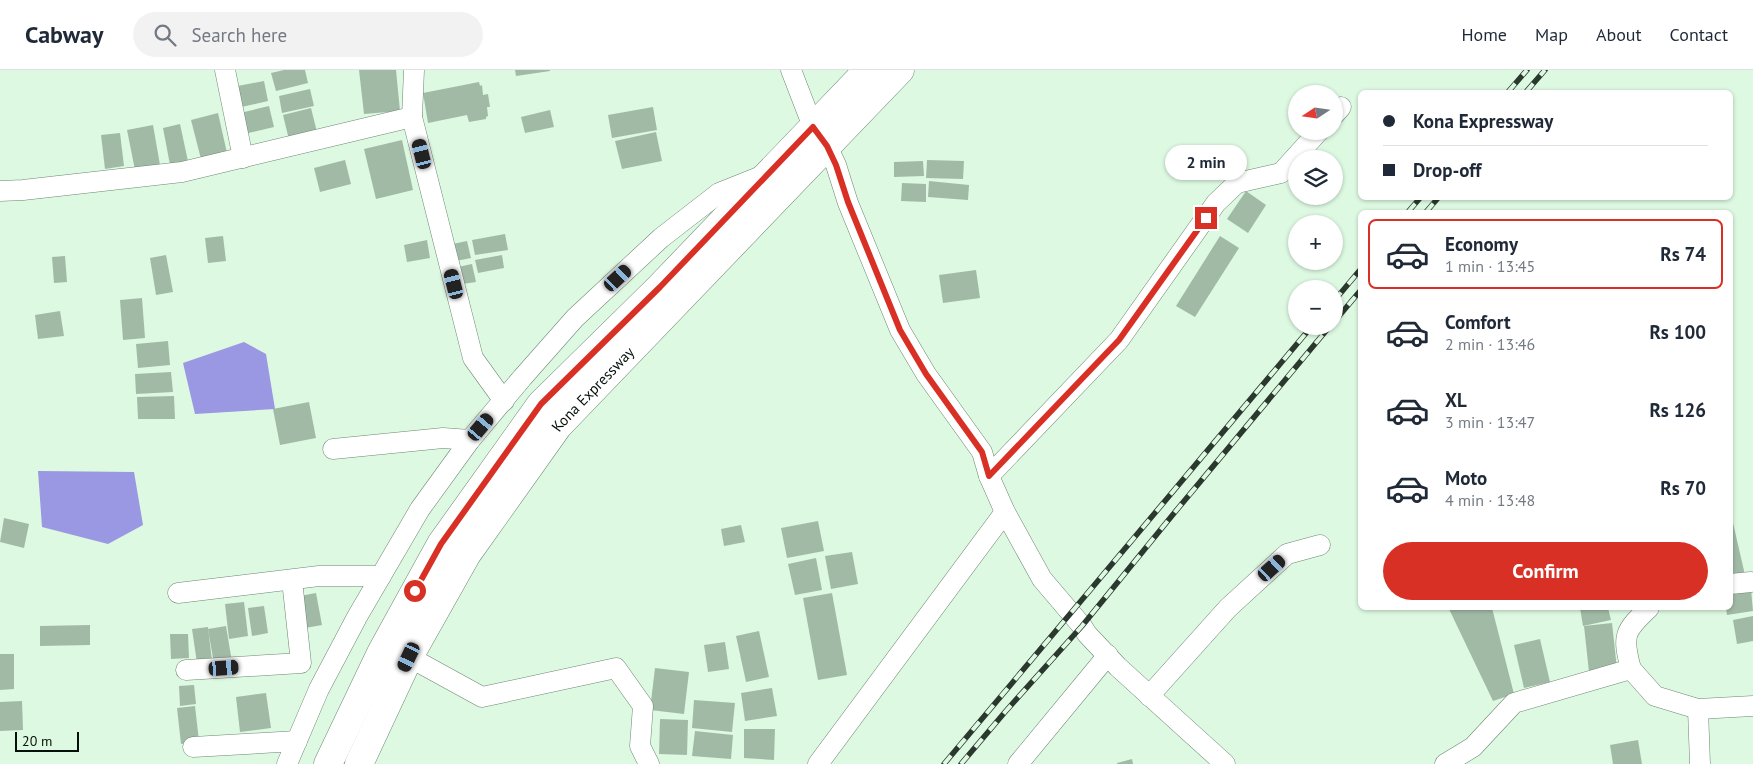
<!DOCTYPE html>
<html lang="en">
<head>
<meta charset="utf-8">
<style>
	:root { --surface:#fff; --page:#f2f2f3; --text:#1f2937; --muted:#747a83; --line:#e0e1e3; --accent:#d93025 }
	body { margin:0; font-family:"PT Sans",sans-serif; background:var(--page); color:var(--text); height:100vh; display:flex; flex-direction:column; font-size:19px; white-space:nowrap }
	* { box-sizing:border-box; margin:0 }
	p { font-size:16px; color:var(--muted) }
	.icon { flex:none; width:28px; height:28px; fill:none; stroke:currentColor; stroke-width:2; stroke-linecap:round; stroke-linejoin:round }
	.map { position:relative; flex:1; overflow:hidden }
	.panel { position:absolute; left:1358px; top:140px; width:375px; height:400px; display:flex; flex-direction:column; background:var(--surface); border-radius:8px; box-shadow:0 1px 4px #0004 }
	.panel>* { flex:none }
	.top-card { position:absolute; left:1358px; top:20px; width:375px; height:110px; border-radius:8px; box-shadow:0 1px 4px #0004; display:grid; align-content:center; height:110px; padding:0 25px; background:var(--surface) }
	.needle { width:32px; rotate:257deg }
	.tools { position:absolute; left:1288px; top:15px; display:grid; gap:10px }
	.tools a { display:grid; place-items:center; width:55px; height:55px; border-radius:50%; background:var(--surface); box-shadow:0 1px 4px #0004; font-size:25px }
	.scale { position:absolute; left:15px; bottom:12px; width:64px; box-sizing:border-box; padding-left:5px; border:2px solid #060f08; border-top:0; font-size:14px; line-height:18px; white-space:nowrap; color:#060f08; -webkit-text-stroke:4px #ddf9e2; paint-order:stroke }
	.end { position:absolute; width:22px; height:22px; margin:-11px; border:6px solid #d93025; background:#fff; box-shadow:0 0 0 2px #fff }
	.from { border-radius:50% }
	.bubble { position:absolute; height:35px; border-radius:18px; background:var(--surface); box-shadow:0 1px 4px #0004; font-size:16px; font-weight:800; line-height:35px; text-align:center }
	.car { position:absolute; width:15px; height:30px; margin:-15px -8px; border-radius:6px; box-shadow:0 0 4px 1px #0007; background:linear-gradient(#222 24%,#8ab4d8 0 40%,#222 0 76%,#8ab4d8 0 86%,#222 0) }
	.top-card b { display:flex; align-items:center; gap:18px; height:48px; font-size:19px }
	.top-card b+b { border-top:1px solid var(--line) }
	.top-card i { width:12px; height:12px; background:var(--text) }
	ul { padding:9px 0 0; list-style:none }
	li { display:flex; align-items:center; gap:15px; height:70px; margin:0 10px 8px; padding:0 15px; border:2px solid transparent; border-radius:8px }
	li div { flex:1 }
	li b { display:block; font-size:19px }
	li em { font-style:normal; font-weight:800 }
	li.on { border-color:var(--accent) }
	li>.icon { width:45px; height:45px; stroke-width:1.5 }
	.primary-button { display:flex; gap:10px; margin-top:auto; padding:10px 25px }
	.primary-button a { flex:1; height:58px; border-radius:30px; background:var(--accent); color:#fff; font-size:20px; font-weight:800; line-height:58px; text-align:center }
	header { display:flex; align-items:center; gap:30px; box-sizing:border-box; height:70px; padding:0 25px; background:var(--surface); border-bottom:1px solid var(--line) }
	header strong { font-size:24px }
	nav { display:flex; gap:28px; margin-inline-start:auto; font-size:18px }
	.search { width:350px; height:45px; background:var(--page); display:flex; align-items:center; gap:12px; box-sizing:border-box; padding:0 18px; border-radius:28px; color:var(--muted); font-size:19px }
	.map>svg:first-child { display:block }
	.water { fill:#9a97e3 }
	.building { fill:#a1baa5 }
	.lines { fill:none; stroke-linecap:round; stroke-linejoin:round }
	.minor-casing { stroke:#6e8772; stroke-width:21 }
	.trunk-casing { stroke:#6e8772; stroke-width:29 }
	.minor { stroke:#fff; stroke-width:20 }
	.trunk { stroke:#fff; stroke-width:28 }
	.rail-casing { stroke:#2b382e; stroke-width:5.5 }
	.rail { stroke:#ddf9e2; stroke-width:4; stroke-dasharray:11; stroke-linecap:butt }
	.route { stroke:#d93025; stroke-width:6 }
	.labels { text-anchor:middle; stroke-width:4; stroke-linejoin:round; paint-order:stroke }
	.street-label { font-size:15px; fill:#060f08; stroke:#ddf9e2 }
</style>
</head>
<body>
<header>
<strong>Cabway</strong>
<div class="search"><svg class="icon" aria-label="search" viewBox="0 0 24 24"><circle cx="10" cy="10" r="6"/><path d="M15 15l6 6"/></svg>Search here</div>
<nav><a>Home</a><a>Map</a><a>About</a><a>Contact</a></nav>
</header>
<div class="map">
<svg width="1753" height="694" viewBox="0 0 1753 694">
	<rect width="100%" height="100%" fill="#ddf9e2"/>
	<!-- water -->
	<g class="water">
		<polygon points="244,272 266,284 275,339 195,344 183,293"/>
		<polygon points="38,401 134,402 143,455 108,474 42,457"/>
	</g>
	<!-- building -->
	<g class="building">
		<polygon points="284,0 305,0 308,13 276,21 271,3"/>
		<polygon points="359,0 396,0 400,41 364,44"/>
		<polygon points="515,0 550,0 550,1 516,6"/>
		<polygon points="264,11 268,31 237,38 232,17"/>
		<polygon points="479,12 480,16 482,15 483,25 488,24 490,37 487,37 488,46 486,47 486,49 469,52 467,45 428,53 423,23"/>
		<polygon points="310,19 314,36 282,43 279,26"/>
		<polygon points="269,36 274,57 244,64 240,43"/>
		<polygon points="653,37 657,60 612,68 608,45"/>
		<polygon points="311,38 318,66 290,74 283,45"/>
		<polygon points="550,40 554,57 525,63 521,47"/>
		<polygon points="218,43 227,83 201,89 191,50"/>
		<polygon points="180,54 189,96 171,100 163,58"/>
		<polygon points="153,55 160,95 135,100 127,60"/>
		<polygon points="656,62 662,91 622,99 615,71"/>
		<polygon points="120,63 124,96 105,99 101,65"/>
		<polygon points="402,70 413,120 376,129 364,79"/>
		<polygon points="345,90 351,114 320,122 314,98"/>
		<polygon points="927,90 964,91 963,109 926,108"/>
		<polygon points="923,91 924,106 894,107 894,92"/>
		<polygon points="929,111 969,115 968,130 928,127"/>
		<polygon points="902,113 926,114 926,132 901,131"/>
		<polygon points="1246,121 1266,135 1248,163 1227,149"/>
		<polygon points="505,164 508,180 475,185 472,170"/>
		<polygon points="223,166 226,191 208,193 205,168"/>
		<polygon points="1220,166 1239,178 1195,247 1176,236"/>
		<polygon points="427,170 430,188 407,192 404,175"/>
		<polygon points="467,171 471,188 451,192 448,175"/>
		<polygon points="166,185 173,222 156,225 150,188"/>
		<polygon points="502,185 504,198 478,203 475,190"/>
		<polygon points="65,186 67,212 54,213 52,187"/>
		<polygon points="472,194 476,212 456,215 453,198"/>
		<polygon points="976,200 980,228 943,233 939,205"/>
		<polygon points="142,228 145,268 123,270 120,230"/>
		<polygon points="60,241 64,266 38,269 35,245"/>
		<polygon points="168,271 170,295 138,298 136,274"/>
		<polygon points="171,302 173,322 136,324 135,304"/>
		<polygon points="174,326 175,349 138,349 137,327"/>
		<polygon points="309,332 316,368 280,375 273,339"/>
		<polygon points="4,448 29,454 24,478 0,472"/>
		<polygon points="818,451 824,481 787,488 781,458"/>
		<polygon points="1733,453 1745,505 1730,508 1730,454"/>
		<polygon points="741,455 745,472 724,476 721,459"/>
		<polygon points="852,482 858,514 831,519 825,486"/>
		<polygon points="816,488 822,520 795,525 788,494"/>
		<polygon points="1751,519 1753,541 1727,545 1726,538 1730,538 1730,522"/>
		<polygon points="316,523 322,555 305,558 300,526"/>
		<polygon points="832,523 847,605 818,610 803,528"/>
		<polygon points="244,532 248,566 229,569 225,534"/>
		<polygon points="264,536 268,563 252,566 248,538"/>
		<polygon points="1455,538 1492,538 1514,624 1493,631 1449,539"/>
		<polygon points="1580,538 1608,538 1611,550 1583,556"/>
		<polygon points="1753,546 1753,571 1737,574 1733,550"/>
		<polygon points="1612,553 1617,599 1589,602 1584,556"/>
		<polygon points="90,555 90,575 40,576 40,556"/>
		<polygon points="226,556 232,592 214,594 208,559"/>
		<polygon points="208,557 212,591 197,593 192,559"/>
		<polygon points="759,561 769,607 746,612 736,566"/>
		<polygon points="170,564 188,564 189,588 171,589"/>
		<polygon points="1540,569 1550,612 1524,618 1514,575"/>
		<polygon points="725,572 729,599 708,602 704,575"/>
		<polygon points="0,584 14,584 14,619 0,620"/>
		<polygon points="655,598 689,602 684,644 650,640"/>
		<polygon points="194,615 196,634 180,636 179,616"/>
		<polygon points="772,618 777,646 745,651 741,623"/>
		<polygon points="266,623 271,658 240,662 236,627"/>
		<polygon points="694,630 735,633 732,662 692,658"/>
		<polygon points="22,631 23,660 0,661 0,632"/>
		<polygon points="195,636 199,671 181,674 177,638"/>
		<polygon points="660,649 688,650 687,685 659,684"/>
		<polygon points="744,659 775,659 774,690 744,688"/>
		<polygon points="695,661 733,665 731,689 692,686"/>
		<polygon points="1638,670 1642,694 1613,694 1610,675"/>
		<polygon points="1132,689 1133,694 1117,694 1117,693"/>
	</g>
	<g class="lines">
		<!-- minor casing -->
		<g class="minor-casing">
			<g id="minor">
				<polyline points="225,0 243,88"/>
				<polyline points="414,0 412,47 473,288 504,331"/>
				<polyline points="791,0 813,57 827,76 836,95 848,133 900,260 926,304 982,382 989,406 1005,442 1042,509 1082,556 1087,564 1118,597 1225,694"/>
				<polyline points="1334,45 1341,37"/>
				<polyline points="0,121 23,120 182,102 412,47"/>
				<polyline points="333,379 443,368 470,370"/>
				<polyline points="989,406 1119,270 1216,133 1237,113 1281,103 1319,61"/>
				<polyline points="1730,514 1751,512"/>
				<polyline points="178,523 319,506 381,506"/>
				<polyline points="409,587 482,627 616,598 643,636 640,676 649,694"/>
				<path d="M 1631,599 C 1622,566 1624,561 1649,538"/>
				<polyline points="186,600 301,593 292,510"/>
				<polyline points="1149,626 1228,538 1287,484 1320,475"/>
				<polyline points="1698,639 1700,694"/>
				<polyline points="193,677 297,671"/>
				<polyline points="287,694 319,619 357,547 420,439 470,370 522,308 575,248 661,168 719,123 764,105"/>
				<polyline points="818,694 1005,442"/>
				<polyline points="1018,694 1108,585"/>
				<polyline points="1445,694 1473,677 1514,633 1631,599 1655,626 1698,639 1753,636"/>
			</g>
		</g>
		<!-- trunk casing -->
		<g class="trunk-casing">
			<g id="trunk">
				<polyline points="328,694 381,583 441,474 541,334 660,217 868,0"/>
				<path id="s1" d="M 359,694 L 409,587 L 467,484 L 558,356 L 900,0"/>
			</g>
		</g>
		<!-- minor -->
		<use href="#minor" class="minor"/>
		<!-- trunk -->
		<use href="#trunk" class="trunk"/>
		<!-- rail casing -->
		<g class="rail-casing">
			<g id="rail">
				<polyline points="1508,22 1527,0"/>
				<polyline points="1526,22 1545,0"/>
				<polyline points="1408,142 1420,128"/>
				<polyline points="1426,142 1438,128"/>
				<polyline points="1334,231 1360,200"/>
				<polyline points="1334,252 1360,221"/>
				<polyline points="944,694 1312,256"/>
				<polyline points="961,694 1005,642 1082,556 1175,442 1330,256"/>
			</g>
		</g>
		<!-- rail -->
		<use href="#rail" class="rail"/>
	</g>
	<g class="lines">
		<!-- route -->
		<polyline class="route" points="415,521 441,474 541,334 660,217 813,57 827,76 836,95 848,132 900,260 926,304 982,382 989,406 1119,270 1206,148"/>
	</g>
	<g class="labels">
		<!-- street labels -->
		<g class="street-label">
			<text dy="5" stroke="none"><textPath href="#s1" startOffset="444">Kona Expressway</textPath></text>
		</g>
	</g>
</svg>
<div class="tools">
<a><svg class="needle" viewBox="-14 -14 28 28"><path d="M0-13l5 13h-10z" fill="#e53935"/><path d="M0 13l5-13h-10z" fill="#747a83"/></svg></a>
<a><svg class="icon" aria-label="layers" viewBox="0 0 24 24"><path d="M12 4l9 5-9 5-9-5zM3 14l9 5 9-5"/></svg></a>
<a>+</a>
<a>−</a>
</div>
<div class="scale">20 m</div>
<i class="end from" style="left:415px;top:521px"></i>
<i class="end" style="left:1206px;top:148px"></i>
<div class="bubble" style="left:1165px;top:75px;width:82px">2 min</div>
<i class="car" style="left:422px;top:84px;rotate:346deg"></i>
<i class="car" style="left:618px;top:208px;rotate:47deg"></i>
<i class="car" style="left:454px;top:214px;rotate:346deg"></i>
<i class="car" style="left:481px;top:357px;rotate:40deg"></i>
<i class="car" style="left:1272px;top:498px;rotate:48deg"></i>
<i class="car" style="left:409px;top:587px;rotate:205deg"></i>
<i class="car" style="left:224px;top:598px;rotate:86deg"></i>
<div class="top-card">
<b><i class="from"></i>Kona Expressway</b>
<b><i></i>Drop-off</b>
</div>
<section class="panel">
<ul>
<li class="on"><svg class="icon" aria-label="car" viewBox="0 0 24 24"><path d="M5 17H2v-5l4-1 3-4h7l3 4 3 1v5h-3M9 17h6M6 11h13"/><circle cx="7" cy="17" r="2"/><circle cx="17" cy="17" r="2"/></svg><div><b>Economy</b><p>1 min · 13:45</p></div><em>Rs 74</em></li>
<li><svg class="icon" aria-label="car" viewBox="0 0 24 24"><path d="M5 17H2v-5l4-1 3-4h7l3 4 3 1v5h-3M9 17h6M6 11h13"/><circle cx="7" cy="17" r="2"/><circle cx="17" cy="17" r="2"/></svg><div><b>Comfort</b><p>2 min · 13:46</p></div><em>Rs 100</em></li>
<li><svg class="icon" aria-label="car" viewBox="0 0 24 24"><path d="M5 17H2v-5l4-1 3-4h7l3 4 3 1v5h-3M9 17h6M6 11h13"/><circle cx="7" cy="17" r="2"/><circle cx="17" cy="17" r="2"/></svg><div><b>XL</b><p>3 min · 13:47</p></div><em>Rs 126</em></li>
<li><svg class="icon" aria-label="car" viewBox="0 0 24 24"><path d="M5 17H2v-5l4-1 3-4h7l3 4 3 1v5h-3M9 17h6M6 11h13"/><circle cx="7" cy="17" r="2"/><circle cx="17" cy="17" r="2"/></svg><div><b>Moto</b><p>4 min · 13:48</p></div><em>Rs 70</em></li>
</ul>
<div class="primary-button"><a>Confirm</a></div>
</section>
</div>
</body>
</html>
